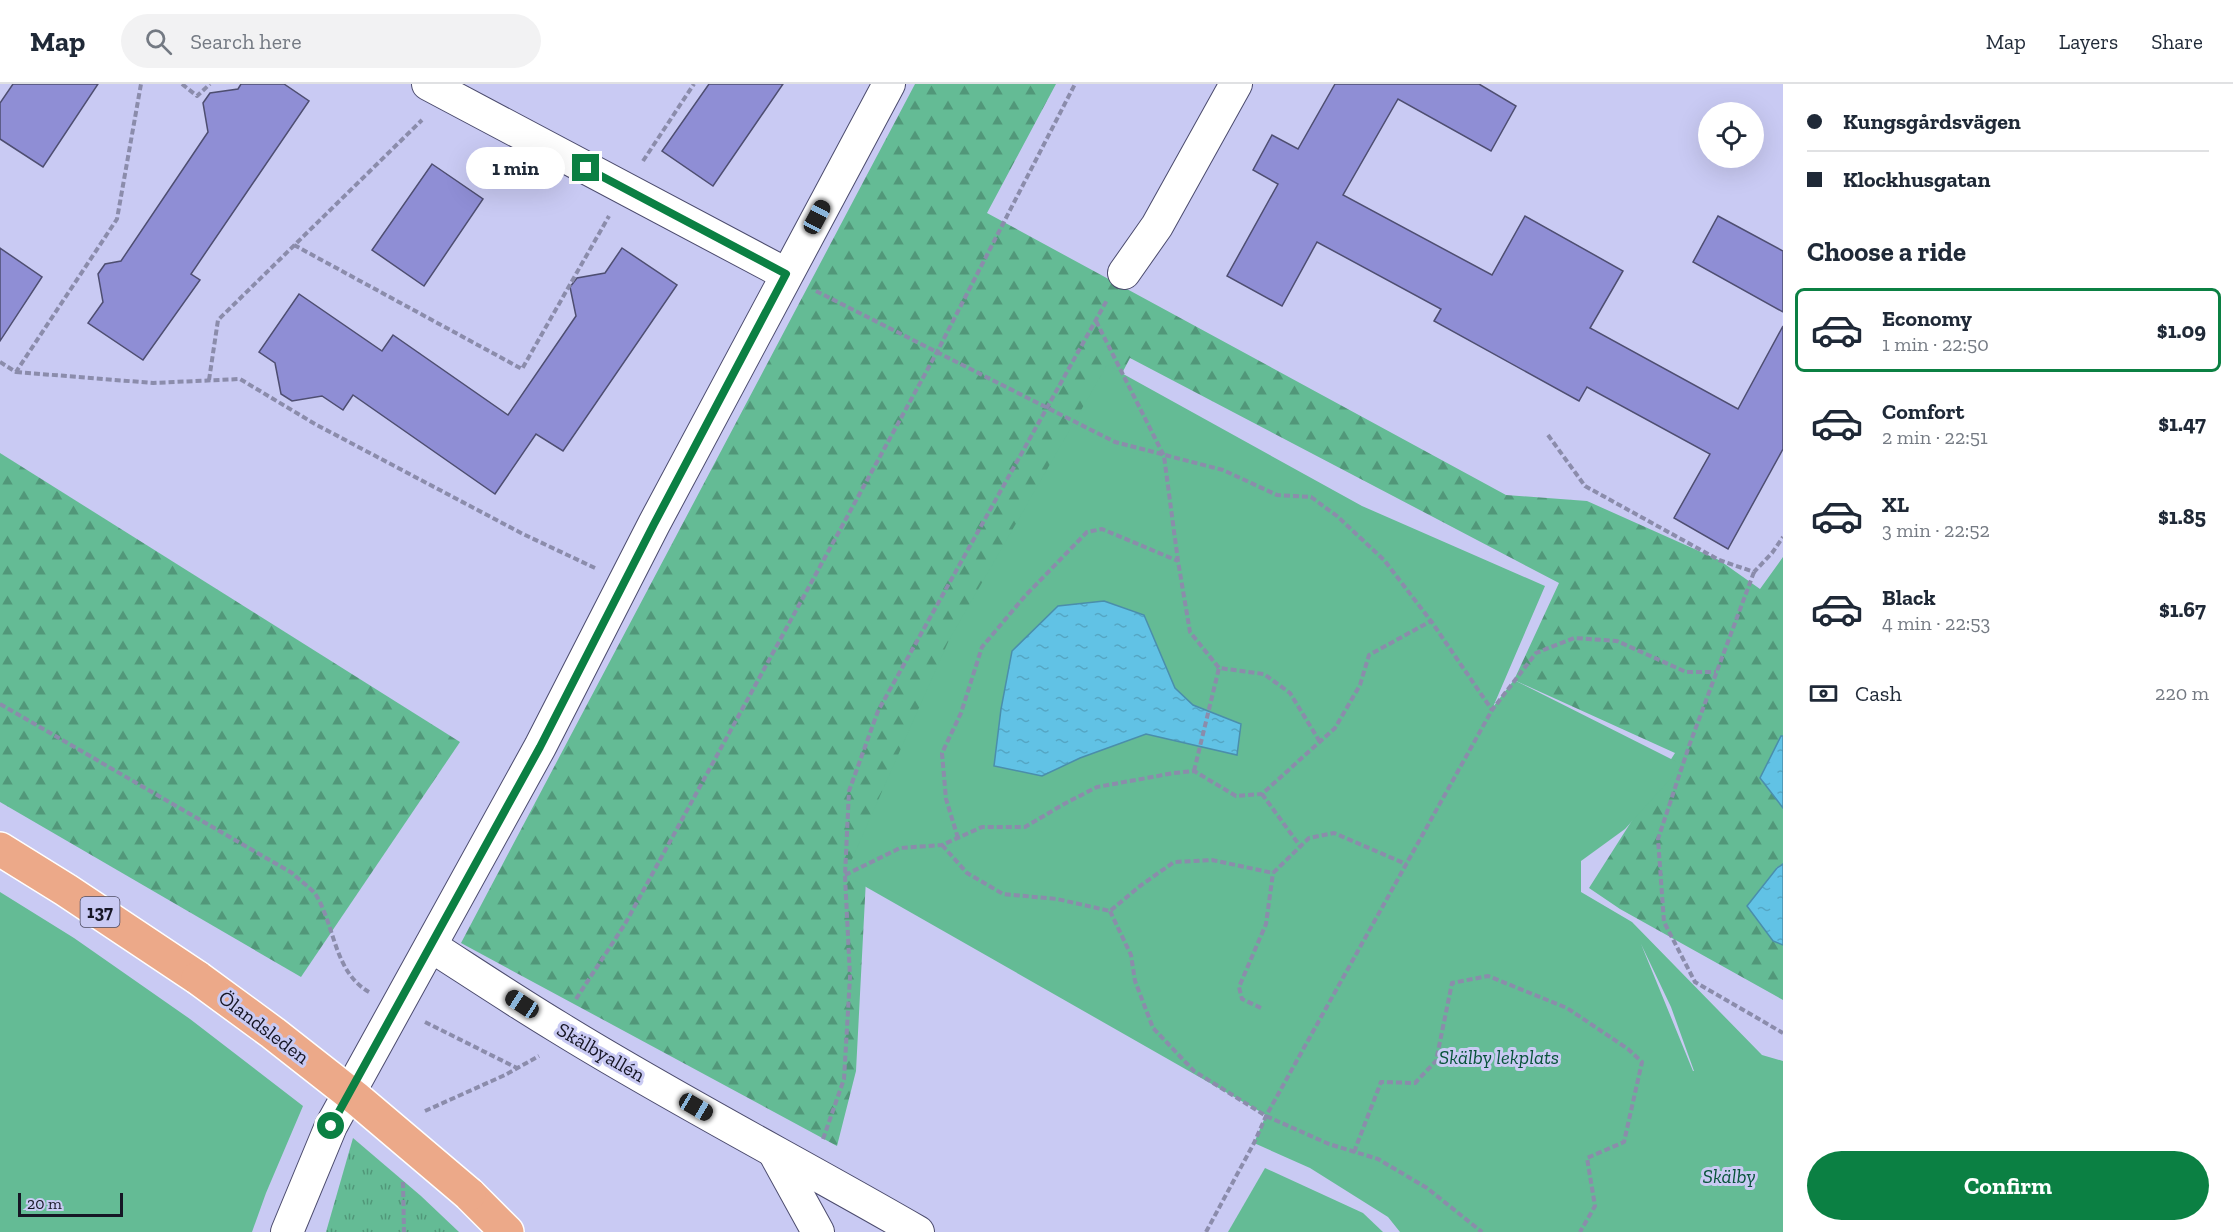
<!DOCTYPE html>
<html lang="en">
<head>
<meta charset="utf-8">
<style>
	:root { --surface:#fff; --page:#f2f2f3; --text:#1f2937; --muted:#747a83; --line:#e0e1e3; --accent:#0b8043 }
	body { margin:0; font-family:"Zilla Slab",serif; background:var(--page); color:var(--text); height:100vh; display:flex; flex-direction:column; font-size:22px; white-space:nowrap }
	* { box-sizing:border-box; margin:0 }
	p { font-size:20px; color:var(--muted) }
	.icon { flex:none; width:33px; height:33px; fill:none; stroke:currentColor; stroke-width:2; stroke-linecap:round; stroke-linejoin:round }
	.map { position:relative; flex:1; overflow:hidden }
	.sheet { display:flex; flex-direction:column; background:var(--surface); width:450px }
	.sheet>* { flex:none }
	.hud { display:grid; align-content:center; height:132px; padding:0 24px; background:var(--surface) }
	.fabs { position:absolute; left:1698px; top:18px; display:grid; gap:12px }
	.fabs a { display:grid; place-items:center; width:66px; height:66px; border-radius:50%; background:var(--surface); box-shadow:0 6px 24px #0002; font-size:30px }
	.scale { position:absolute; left:18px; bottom:15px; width:105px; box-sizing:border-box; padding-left:6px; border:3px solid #161625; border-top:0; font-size:16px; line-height:21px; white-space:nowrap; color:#161625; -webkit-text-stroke:4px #c9caf3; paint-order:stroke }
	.end { position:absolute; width:27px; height:27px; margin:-14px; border:8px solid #0b8043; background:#fff; box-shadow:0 0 0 3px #fff }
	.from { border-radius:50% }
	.bubble { position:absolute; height:42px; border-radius:21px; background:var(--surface); box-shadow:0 6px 24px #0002; font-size:20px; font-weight:800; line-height:42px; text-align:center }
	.car { position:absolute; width:18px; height:36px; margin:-18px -9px; border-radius:8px; box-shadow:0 0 4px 2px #0007; background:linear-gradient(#222 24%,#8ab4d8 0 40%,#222 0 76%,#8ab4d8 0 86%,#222 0) }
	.hud b { display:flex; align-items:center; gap:21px; height:57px; font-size:22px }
	.hud b+b { border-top:2px solid var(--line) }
	.hud i { width:15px; height:15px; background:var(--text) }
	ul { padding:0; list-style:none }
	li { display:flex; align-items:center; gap:18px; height:84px; margin:0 12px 9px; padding:0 12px; border:3px solid transparent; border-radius:9px }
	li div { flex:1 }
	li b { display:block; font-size:22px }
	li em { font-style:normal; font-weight:800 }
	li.on { border-color:var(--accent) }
	li>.icon { width:54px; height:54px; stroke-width:1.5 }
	h2 { padding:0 24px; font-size:27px; line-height:72px }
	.pay { display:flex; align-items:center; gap:15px; height:66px; padding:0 24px; font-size:22px }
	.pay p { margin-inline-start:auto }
	.cta { display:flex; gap:12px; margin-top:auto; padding:12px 24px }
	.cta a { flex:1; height:69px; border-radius:36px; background:var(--accent); color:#fff; font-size:24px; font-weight:800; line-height:69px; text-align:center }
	header { display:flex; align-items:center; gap:36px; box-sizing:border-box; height:84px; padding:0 30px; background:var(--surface); border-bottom:2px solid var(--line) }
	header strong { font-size:28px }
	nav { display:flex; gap:33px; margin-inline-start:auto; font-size:21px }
	.search { width:420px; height:54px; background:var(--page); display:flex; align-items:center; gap:15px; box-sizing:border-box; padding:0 21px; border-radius:33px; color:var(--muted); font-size:22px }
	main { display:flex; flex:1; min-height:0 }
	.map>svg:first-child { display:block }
	.grass { fill:url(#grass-tufts) }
	.forest { fill:url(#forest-firs) }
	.green { fill:#64bb95; fill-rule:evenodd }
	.water { fill:url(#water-ripples); stroke:#4a8eab; stroke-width:1.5 }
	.building { fill:#8f8ed5; stroke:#4e4e71; stroke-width:1.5 }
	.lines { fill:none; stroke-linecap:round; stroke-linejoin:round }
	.minor-casing { stroke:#4b4b6d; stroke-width:34 }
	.primary-casing { stroke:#fff; stroke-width:36 }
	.path { stroke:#8b8cab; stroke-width:4; stroke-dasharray:6 3; stroke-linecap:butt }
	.minor { stroke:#fff; stroke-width:32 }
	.primary { stroke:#eca989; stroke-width:33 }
	.primary-bridge-casing { stroke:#fff; stroke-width:36; stroke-linecap:butt }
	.primary-bridge { stroke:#eca989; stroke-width:33 }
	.route { stroke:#0b8043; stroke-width:8 }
	.labels { text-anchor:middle; stroke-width:6; stroke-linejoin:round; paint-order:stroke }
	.shield { fill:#c9caf3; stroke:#4c4c63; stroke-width:1.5 }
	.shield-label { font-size:18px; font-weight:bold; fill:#161625 }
	.street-label { font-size:20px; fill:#161625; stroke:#c9caf3 }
	.park-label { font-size:20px; font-style:italic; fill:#08533a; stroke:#c9caf3 }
</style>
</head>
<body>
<header>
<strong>Map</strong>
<div class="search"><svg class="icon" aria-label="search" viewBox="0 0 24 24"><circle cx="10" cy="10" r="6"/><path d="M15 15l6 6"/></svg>Search here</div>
<nav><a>Map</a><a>Layers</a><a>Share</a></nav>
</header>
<main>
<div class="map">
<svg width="1783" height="1148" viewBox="0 0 1783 1148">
	<defs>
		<pattern id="grass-tufts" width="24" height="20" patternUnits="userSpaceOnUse" patternTransform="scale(1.5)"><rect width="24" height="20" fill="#64bb95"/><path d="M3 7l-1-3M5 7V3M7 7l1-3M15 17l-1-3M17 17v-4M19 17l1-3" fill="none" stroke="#519779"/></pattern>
		<pattern id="forest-firs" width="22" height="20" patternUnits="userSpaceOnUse" patternTransform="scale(1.5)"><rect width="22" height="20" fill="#64bb95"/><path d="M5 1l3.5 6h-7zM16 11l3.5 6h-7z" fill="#519779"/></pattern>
		<pattern id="water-ripples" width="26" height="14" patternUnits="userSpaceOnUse" patternTransform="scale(1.5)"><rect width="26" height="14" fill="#61c2e5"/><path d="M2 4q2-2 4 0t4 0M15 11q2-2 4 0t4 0" fill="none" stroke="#54a6c4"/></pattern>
	</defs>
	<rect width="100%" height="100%" fill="#c9caf3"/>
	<!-- grass -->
	<polygon class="grass" points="353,1054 421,1112 459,1148 326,1148"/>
	<!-- forest -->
	<g class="forest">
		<polygon points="915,0 1056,0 987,129 1506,411 1587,417 1719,476 1760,505 1783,473 1783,652 1760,694 1783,724 1783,780 1776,784 1773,857 1783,861 1783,916 1620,825 1589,804 1675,669 1514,596 1559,499 1130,274 867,776 856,987 837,1062 461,859"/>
		<polygon points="0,369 460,658 301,893 0,718"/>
	</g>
	<!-- green -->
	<g class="green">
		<path d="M 1107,281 L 1362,422 L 1545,502 L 1493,623 L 1514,596 L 1683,681 L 1625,745 L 1581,777 L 1581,808 L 1632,838 L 1762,971 L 1783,977 L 1783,1148 L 1400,1148 L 1388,1133 L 1310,1084 L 1254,1059 L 1266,1031 L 845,791 L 949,556 ZM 1641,860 L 1671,923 L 1694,987 L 1693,987 Z"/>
		<polygon points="0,808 74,854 190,935 303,1022 266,1109 252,1148 0,1148"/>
		<polygon points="1265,1084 1363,1129 1383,1148 1228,1148"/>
	</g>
	<!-- water -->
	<g class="water">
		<polygon points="1104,517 1144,531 1175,604 1193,621 1241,640 1237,671 1146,650 1080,674 1042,692 994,682 1001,625 1012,567 1058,522"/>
		<polygon points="1781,652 1783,652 1783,724 1760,694"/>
		<polygon points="1783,780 1783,861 1773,857 1747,822 1777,784"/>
	</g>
	<!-- building -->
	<g class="building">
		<polygon points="13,0 98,0 43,83 0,55 0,19"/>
		<polygon points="241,0 284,0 309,17 191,190 200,196 143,276 88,239 103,218 98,190 105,180 121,177 208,48 203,19 210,9 238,5"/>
		<polygon points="709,0 783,0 713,102 662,67"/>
		<polygon points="1335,0 1479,0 1516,22 1491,67 1398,15 1343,111 1492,191 1525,132 1623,187 1590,244 1738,325 1783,242 1783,365 1728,465 1674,434 1710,370 1587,303 1579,317 1434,237 1441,225 1317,158 1282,222 1227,192 1278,100 1253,86 1272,51 1298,65"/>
		<polygon points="432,80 483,115 424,202 372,166"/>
		<polygon points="1718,132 1783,167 1783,228 1693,178"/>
		<polygon points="0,164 42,193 0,257"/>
		<polygon points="622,164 677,201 563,367 536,350 495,410 353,311 343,326 322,312 292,317 281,310 275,279 259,268 299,210 382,267 393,251 508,331 576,232 570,203 577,194 605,189"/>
	</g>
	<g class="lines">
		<!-- minor casing -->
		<g class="minor-casing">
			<g id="minor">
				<polyline points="428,0 786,190"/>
				<polyline points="1124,189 1157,142 1236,0"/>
				<path d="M 431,862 C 473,889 515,917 558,943 C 676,1016 799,1079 918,1148"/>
				<polyline points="774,1068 818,1148"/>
				<polyline points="287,1148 331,1042 540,663 654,440 889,0"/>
			</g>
		</g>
		<!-- primary casing -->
		<g class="primary-casing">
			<g id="primary">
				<polyline points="0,765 66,806 198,894"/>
				<polyline points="469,1110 507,1148"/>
			</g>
		</g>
		<!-- path -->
		<g class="path">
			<polyline points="182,0 197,12 210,0"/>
			<polyline points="643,77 694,0"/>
			<polyline points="294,161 522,285 609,132"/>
			<polyline points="816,207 1115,358 1223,386 1277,411 1311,413 1337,432 1384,476 1431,537 1492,626"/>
			<polyline points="1096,237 1164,372 1178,477 1190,548 1219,584 1264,590 1290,609 1320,658"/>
			<polyline points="0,278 16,288 117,135 141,0"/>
			<polyline points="16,288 153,299 240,295 315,340 523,450 595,484"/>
			<polyline points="209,296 218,236 422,36"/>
			<polyline points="1548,351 1585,402 1719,476 1754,488 1772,469 1783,453"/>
			<polyline points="1754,488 1689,662 1658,755 1664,838 1695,898 1783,949"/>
			<path d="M 0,620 L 292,789 C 299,796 310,803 316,811 C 335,842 334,888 369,908"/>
			<polyline points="1194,687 1219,584"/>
			<polyline points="1262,710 1300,762"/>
			<polyline points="958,754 946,715 942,669 961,629 982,563 1025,512 1087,448 1102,445 1178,477"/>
			<polyline points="942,761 967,789 1003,810 1057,815 1110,827 1140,802 1174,778 1212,776 1273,789 1309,754 1334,749 1406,780"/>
			<polyline points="845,791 900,764 942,761 982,743 1025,743 1064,720 1097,703 1174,689 1194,687 1236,712 1262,710 1335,644 1360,601 1369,571 1431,537"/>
			<polyline points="1110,827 1131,871 1135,897 1153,944 1194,987 1266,1032 1329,1060 1378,1075 1427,1104 1482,1148"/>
			<polyline points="576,915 625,840 937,268 1075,0"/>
			<polyline points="1261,924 1242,915 1239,903 1266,840 1273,789"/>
			<polyline points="425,938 517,984"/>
			<polyline points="425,1027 505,991 539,972"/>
			<polyline points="823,1055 844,995 850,893 845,791 849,707 878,627 1107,216"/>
			<polyline points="1354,1068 1381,998 1415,999 1436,977 1452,899 1488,892 1567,924 1628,965 1642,978 1624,1058 1587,1074 1595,1122 1580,1148"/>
			<polyline points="403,1098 404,1148"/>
			<polyline points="1206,1148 1254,1059 1266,1032 1492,626 1536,569 1574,554 1617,557 1686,588 1716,588"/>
		</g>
		<!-- minor -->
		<use href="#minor" class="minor"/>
		<!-- primary -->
		<use href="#primary" class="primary"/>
		<!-- primary-bridge casing -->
		<g class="primary-bridge-casing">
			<polyline id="primary-bridge" points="198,894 273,949 357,1015 469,1110"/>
		</g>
		<!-- primary-bridge -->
		<use href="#primary-bridge" class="primary-bridge"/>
	</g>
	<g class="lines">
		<!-- route -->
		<polyline class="route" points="331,1042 540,663 654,440 786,190 586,84"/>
	</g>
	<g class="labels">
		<!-- shield labels -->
		<rect class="shield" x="80.5" y="813" width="39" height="30" rx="4.5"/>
		<g class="shield-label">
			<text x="100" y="834">137</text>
		</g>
		<!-- street labels -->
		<g class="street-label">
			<text transform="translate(264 943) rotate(37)" y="7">Ölandsleden</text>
			<text transform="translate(601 968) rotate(30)" y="7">Skälbyallén</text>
		</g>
		<!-- park labels -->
		<g class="park-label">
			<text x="1499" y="980">Skälby lekplats</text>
			<text x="1729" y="1099">Skälby</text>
		</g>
	</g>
</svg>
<div class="fabs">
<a><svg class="icon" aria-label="locate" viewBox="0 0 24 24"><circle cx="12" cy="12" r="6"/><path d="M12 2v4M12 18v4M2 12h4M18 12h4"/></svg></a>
</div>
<div class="scale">20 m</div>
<i class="end from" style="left:331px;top:1042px"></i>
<i class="end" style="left:586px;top:84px"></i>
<div class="bubble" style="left:466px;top:63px;width:99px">1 min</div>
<i class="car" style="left:817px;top:133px;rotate:28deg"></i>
<i class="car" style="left:522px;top:920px;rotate:303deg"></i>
<i class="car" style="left:696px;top:1023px;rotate:120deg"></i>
</div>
<section class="sheet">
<div class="hud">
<b><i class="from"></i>Kungsgårdsvägen</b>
<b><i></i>Klockhusgatan</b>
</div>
<h2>Choose a ride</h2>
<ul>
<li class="on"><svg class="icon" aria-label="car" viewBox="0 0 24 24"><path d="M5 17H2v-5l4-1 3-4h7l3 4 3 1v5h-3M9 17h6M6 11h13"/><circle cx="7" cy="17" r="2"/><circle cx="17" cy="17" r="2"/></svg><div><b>Economy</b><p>1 min · 22:50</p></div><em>$1.09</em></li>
<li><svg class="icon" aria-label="car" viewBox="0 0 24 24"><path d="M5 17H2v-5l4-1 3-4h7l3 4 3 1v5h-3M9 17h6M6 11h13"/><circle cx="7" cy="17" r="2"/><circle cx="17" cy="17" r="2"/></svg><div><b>Comfort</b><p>2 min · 22:51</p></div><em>$1.47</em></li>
<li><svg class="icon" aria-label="car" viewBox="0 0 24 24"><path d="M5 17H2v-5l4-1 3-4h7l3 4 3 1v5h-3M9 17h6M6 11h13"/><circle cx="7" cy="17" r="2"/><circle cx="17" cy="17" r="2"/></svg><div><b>XL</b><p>3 min · 22:52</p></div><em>$1.85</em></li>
<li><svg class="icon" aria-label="car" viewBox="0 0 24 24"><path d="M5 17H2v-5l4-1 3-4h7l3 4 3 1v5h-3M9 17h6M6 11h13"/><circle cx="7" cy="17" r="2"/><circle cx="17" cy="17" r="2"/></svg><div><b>Black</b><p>4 min · 22:53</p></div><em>$1.67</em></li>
</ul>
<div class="pay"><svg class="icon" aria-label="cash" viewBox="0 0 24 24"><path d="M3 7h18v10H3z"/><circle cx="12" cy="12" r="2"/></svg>Cash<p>220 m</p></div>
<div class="cta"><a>Confirm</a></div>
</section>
</main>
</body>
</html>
